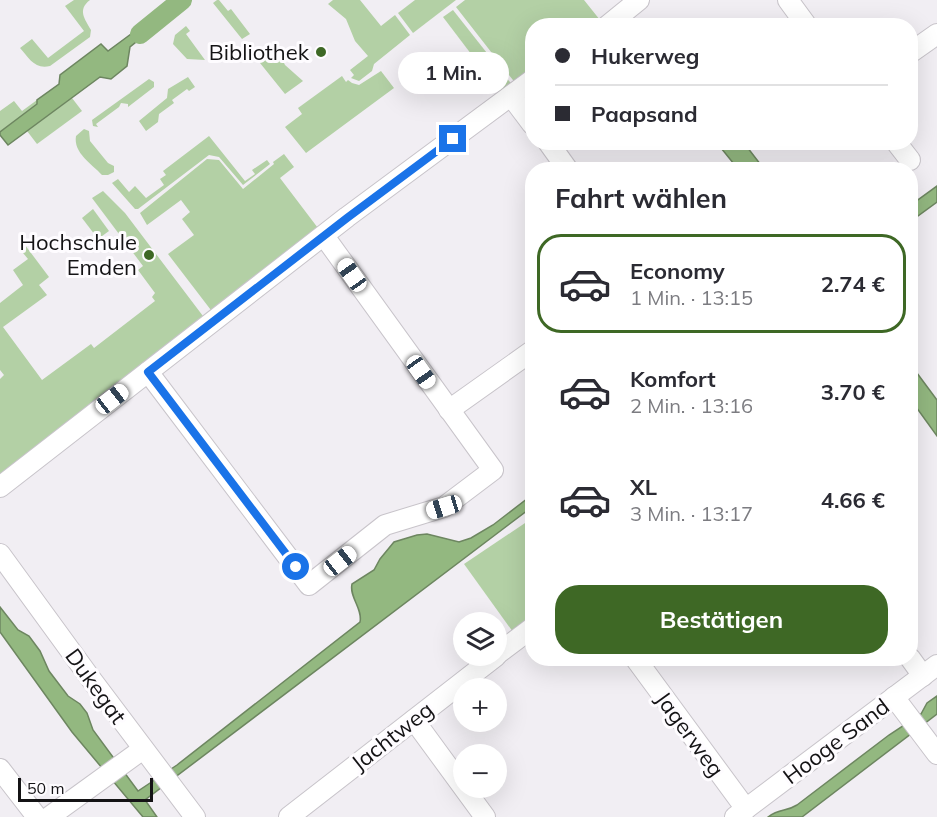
<!DOCTYPE html>
<html lang="de">
<head>
<meta charset="utf-8">
<style>
	:root { --surface:#fff; --page:#f7f7f7; --text:#2b2b33; --muted:#7c7c81; --line:#e1e1e2; --accent:#3e6825 }
	body { margin:0; font-family:Mulish,sans-serif; background:var(--page); color:var(--text); height:100vh; display:flex; flex-direction:column; font-size:22px; white-space:nowrap }
	* { box-sizing:border-box; margin:0 }
	p { font-size:20px; color:var(--muted) }
	.icon { flex:none; width:33px; height:33px; fill:none; stroke:currentColor; stroke-width:2; stroke-linecap:round; stroke-linejoin:round }
	.map { position:relative; flex:1; overflow:hidden }
	.panel { position:absolute; left:525px; top:162px; width:393px; height:504px; display:flex; flex-direction:column; background:var(--surface); border-radius:24px; box-shadow:0 6px 24px #0002 }
	.panel>* { flex:none }
	.banner { position:absolute; left:525px; top:18px; width:393px; height:132px; border-radius:24px; box-shadow:0 6px 24px #0002; display:grid; align-content:center; height:132px; padding:0 30px; background:var(--surface) }
	.tools { position:absolute; left:453px; top:612px; display:grid; gap:12px }
	.tools a { display:grid; place-items:center; width:54px; height:54px; border-radius:50%; background:var(--surface); box-shadow:0 6px 24px #0002; font-size:30px }
	.scale { position:absolute; left:18px; bottom:15px; width:135px; box-sizing:border-box; padding-left:6px; border:3px solid #141315; border-top:0; font-size:16px; line-height:21px; white-space:nowrap; color:#141315; -webkit-text-stroke:4px #fefcff; paint-order:stroke }
	.end { position:absolute; width:27px; height:27px; margin:-14px; border:8px solid #1a73e8; background:#fff; box-shadow:0 0 0 3px #fff }
	.from { border-radius:50% }
	.bubble { position:absolute; height:42px; border-radius:21px; background:var(--surface); box-shadow:0 6px 24px #0002; font-size:20px; font-weight:700; line-height:42px; text-align:center }
	.car { position:absolute; width:18px; height:36px; margin:-18px -9px; border-radius:8px; box-shadow:0 0 4px 2px #0007; background:linear-gradient(#fff 24%,#345 0 40%,#fff 0 76%,#345 0 86%,#fff 0) }
	.banner b { display:flex; align-items:center; gap:21px; height:57px; font-size:22px }
	.banner b+b { border-top:2px solid var(--line) }
	.banner i { width:15px; height:15px; background:var(--text) }
	ul { padding:0; list-style:none }
	li { display:flex; align-items:center; gap:18px; height:99px; margin:0 12px 9px; padding:0 18px; border:3px solid transparent; border-radius:24px }
	li div { flex:1 }
	li b { display:block; font-size:22px }
	li em { font-style:normal; font-weight:700 }
	li.on { border-color:var(--accent) }
	li>.icon { width:54px; height:54px; stroke-width:1.5 }
	h2 { padding:0 30px; font-size:27px; line-height:72px }
	.action { display:flex; gap:12px; margin-top:auto; padding:12px 30px }
	.action a { flex:1; height:69px; border-radius:24px; background:var(--accent); color:#fff; font-size:24px; font-weight:700; line-height:69px; text-align:center }
	.map>svg:first-child { display:block }
	.green { fill:#b3d0a5 }
	.water { fill:#93b880; stroke:#6d8660; stroke-width:1.5 }
	.lines { fill:none; stroke-linecap:round; stroke-linejoin:round }
	.canal { stroke:#93b880; stroke-width:20 }
	.minor-casing { stroke:#c8c4ca; stroke-width:22 }
	.minor { stroke:#fff; stroke-width:20 }
	.route { stroke:#1a73e8; stroke-width:8 }
	.poi-dot { fill:#3e6825; stroke:#fefcff; stroke-width:2 }
	.labels { text-anchor:middle; stroke-width:6; stroke-linejoin:round; paint-order:stroke }
	.poi-label { font-size:22px; fill:#141315; stroke:#fefcff; text-anchor:end }
	.street-label { font-size:22px; fill:#141315; stroke:#fefcff }
</style>
</head>
<body>
<div class="map">
<svg width="937" height="817" viewBox="0 0 937 817">
	<rect width="100%" height="100%" fill="#f1eef3"/>
	<!-- green -->
	<g class="green">
		<path d="M 74,0 L 90,0 C 77,10 85,19 91,30 L 90,37 L 50,66 C 35,70 29,58 20,48 L 32,39 L 48,58 L 84,31 L 65,6 Z"/>
		<polygon points="217,0 219,0 228,11 231,9 250,34 242,39 213,3"/>
		<polygon points="333,0 360,0 381,26 395,15 410,35 374,64 372,71 359,81 351,78 354,75 350,70 368,56 355,41 346,19 328,4"/>
		<polygon points="415,0 456,0 413,33 398,13"/>
		<polygon points="465,0 584,0 604,25 532,26 532,80 520,89 456,7"/>
		<polygon points="453,10 517,91 506,100 443,17"/>
		<polygon points="186,26 190,31 186,34 205,60 187,59 173,44 175,35"/>
		<polygon points="275,44 285,65 303,81 285,94 256,58"/>
		<polygon points="381,71 394,88 306,153 285,127 302,114 298,108 342,76 346,82 348,80 352,83 359,85"/>
		<polygon points="188,77 195,87 189,91 187,89 172,100 174,103 159,114 158,122 146,131 139,121 167,98 168,89"/>
		<polygon points="149,79 154,82 154,87 128,107 128,104 121,103 119,107 96,124 98,127 93,126 92,120"/>
		<polygon points="72,98 82,111 37,144 27,131"/>
		<polygon points="37,100 38,104 0,132 0,111 14,101 22,111"/>
		<path d="M 84,129 L 89,131 L 90,141 L 108,163 L 114,166 L 114,172 L 108,175 L 102,175 C 92,164 73,153 76,136 Z"/>
		<polygon points="209,136 245,181 255,174 252,170 267,160 270,164 243,185 219,157 209,155 138,209 135,209 112,183 118,179 129,192 135,186 146,198 164,185 160,179 166,175 163,171"/>
		<polygon points="284,154 294,167 280,178 324,236 217,318 168,254 194,235 182,219 190,212 181,200 147,225 140,213 207,159 219,160 243,189 274,164 273,162"/>
		<polygon points="103,191 125,213 209,324 0,487 0,379 4,375 0,370 0,303 23,285 13,270 28,259 19,248 25,245 49,277 39,285 47,295 3,327 42,380 91,344 94,348 155,301 152,297 155,293 138,270 143,266 92,198"/>
		<polygon points="93,209 109,231 98,239 82,218"/>
		<polygon points="531,519 532,628 518,639 464,564"/>
	</g>
	<!-- water -->
	<g class="water">
		<polygon points="169,5 176,13 142,38 137,30"/>
		<polygon points="131,34 136,42 130,47 127,66 111,79 100,77 8,145 0,135 0,132 37,104 37,100 59,84 60,75 101,44 108,51"/>
		<polygon points="717,143 744,143 764,169 738,169"/>
		<polygon points="937,186 937,202 911,221 911,205"/>
		<polygon points="911,365 937,400 937,436 911,400"/>
		<path d="M 532,495 L 532,507 L 145,800 L 157,817 L 143,817 L 72,732 L 0,632 L 0,607 L 18,630 L 29,636 L 40,651 L 49,671 L 68,696 L 80,704 L 87,713 L 93,730 L 138,791 L 177,765 L 360,622 C 363,609 349,597 352,584 L 374,570 L 380,559 L 394,542 L 417,535 L 427,534 L 459,542 L 471,538 L 493,525 Z"/>
		<path d="M 937,696 L 937,714 L 802,817 L 768,817 C 780,808 786,812 797,805 L 889,735 L 921,714 L 927,703 Z"/>
	</g>
	<g class="lines">
		<!-- canal -->
		<polyline class="canal" points="140,34 182,0"/>
		<!-- minor casing -->
		<g class="minor-casing">
			<g id="minor">
				<polyline points="788,0 807,26"/>
				<polyline points="607,26 639,0"/>
				<polyline points="910,53 937,34"/>
				<polyline points="511,96 532,124"/>
				<polyline points="548,142 568,170"/>
				<polyline points="896,142 910,160"/>
				<polyline points="148,372 309,585 385,525 444,507 493,470 324,236"/>
				<polyline points="449,410 532,351"/>
				<polyline points="0,487 347,217 532,80"/>
				<polyline points="0,554 91,679 195,817"/>
				<polyline points="496,655 532,628"/>
				<polyline points="635,658 746,809"/>
				<polyline points="910,658 923,676"/>
				<polyline points="894,697 937,754"/>
				<polyline points="414,720 485,817"/>
				<polyline points="0,769 37,817"/>
				<polyline points="49,817 143,749"/>
				<polyline points="289,817 496,656"/>
				<polyline points="735,817 937,665"/>
			</g>
		</g>
		<!-- minor -->
		<use href="#minor" class="minor"/>
	</g>
	<g class="lines">
		<!-- route -->
		<polyline class="route" points="296,567 148,372 347,218 453,139"/>
	</g>
	<!-- markers -->
	<g class="poi-dot">
		<circle cx="321" cy="52" r="6"/>
		<circle cx="149" cy="255" r="6"/>
	</g>
	<g class="labels">
		<!-- poi labels -->
		<g class="poi-label">
			<text x="309" y="60">Bibliothek</text>
			<text x="137" y="250">Hochschule<tspan x="137" dy="25">Emden</tspan></text>
		</g>
		<!-- street labels -->
		<g class="street-label">
			<text transform="translate(96 686) rotate(54)" y="8">Dukegat</text>
			<text transform="translate(690 734) rotate(54)" y="8">Jagerweg</text>
			<text transform="translate(392 736) rotate(-38)" y="8">Jachtweg</text>
			<text transform="translate(836 741) rotate(-37)" y="8">Hooge Sand</text>
		</g>
	</g>
</svg>
<div class="tools">
<a><svg class="icon" aria-label="layers" viewBox="0 0 24 24"><path d="M12 4l9 5-9 5-9-5zM3 14l9 5 9-5"/></svg></a>
<a>+</a>
<a>−</a>
</div>
<div class="scale">50 m</div>
<i class="end from" style="left:296px;top:567px"></i>
<i class="end" style="left:453px;top:139px"></i>
<div class="bubble" style="left:398px;top:52px;width:111px">1 Min.</div>
<i class="car" style="left:352px;top:275px;rotate:325deg"></i>
<i class="car" style="left:421px;top:372px;rotate:145deg"></i>
<i class="car" style="left:112px;top:399px;rotate:52deg"></i>
<i class="car" style="left:444px;top:507px;rotate:253deg"></i>
<i class="car" style="left:340px;top:561px;rotate:52deg"></i>
<div class="banner">
<b><i class="from"></i>Hukerweg</b>
<b><i></i>Paapsand</b>
</div>
<section class="panel">
<h2>Fahrt wählen</h2>
<ul>
<li class="on"><svg class="icon" aria-label="car" viewBox="0 0 24 24"><path d="M5 17H2v-5l4-1 3-4h7l3 4 3 1v5h-3M9 17h6M6 11h13"/><circle cx="7" cy="17" r="2"/><circle cx="17" cy="17" r="2"/></svg><div><b>Economy</b><p>1 Min. · 13:15</p></div><em>2.74 €</em></li>
<li><svg class="icon" aria-label="car" viewBox="0 0 24 24"><path d="M5 17H2v-5l4-1 3-4h7l3 4 3 1v5h-3M9 17h6M6 11h13"/><circle cx="7" cy="17" r="2"/><circle cx="17" cy="17" r="2"/></svg><div><b>Komfort</b><p>2 Min. · 13:16</p></div><em>3.70 €</em></li>
<li><svg class="icon" aria-label="car" viewBox="0 0 24 24"><path d="M5 17H2v-5l4-1 3-4h7l3 4 3 1v5h-3M9 17h6M6 11h13"/><circle cx="7" cy="17" r="2"/><circle cx="17" cy="17" r="2"/></svg><div><b>XL</b><p>3 Min. · 13:17</p></div><em>4.66 €</em></li>
</ul>
<div class="action"><a>Bestätigen</a></div>
</section>
</div>
</body>
</html>
